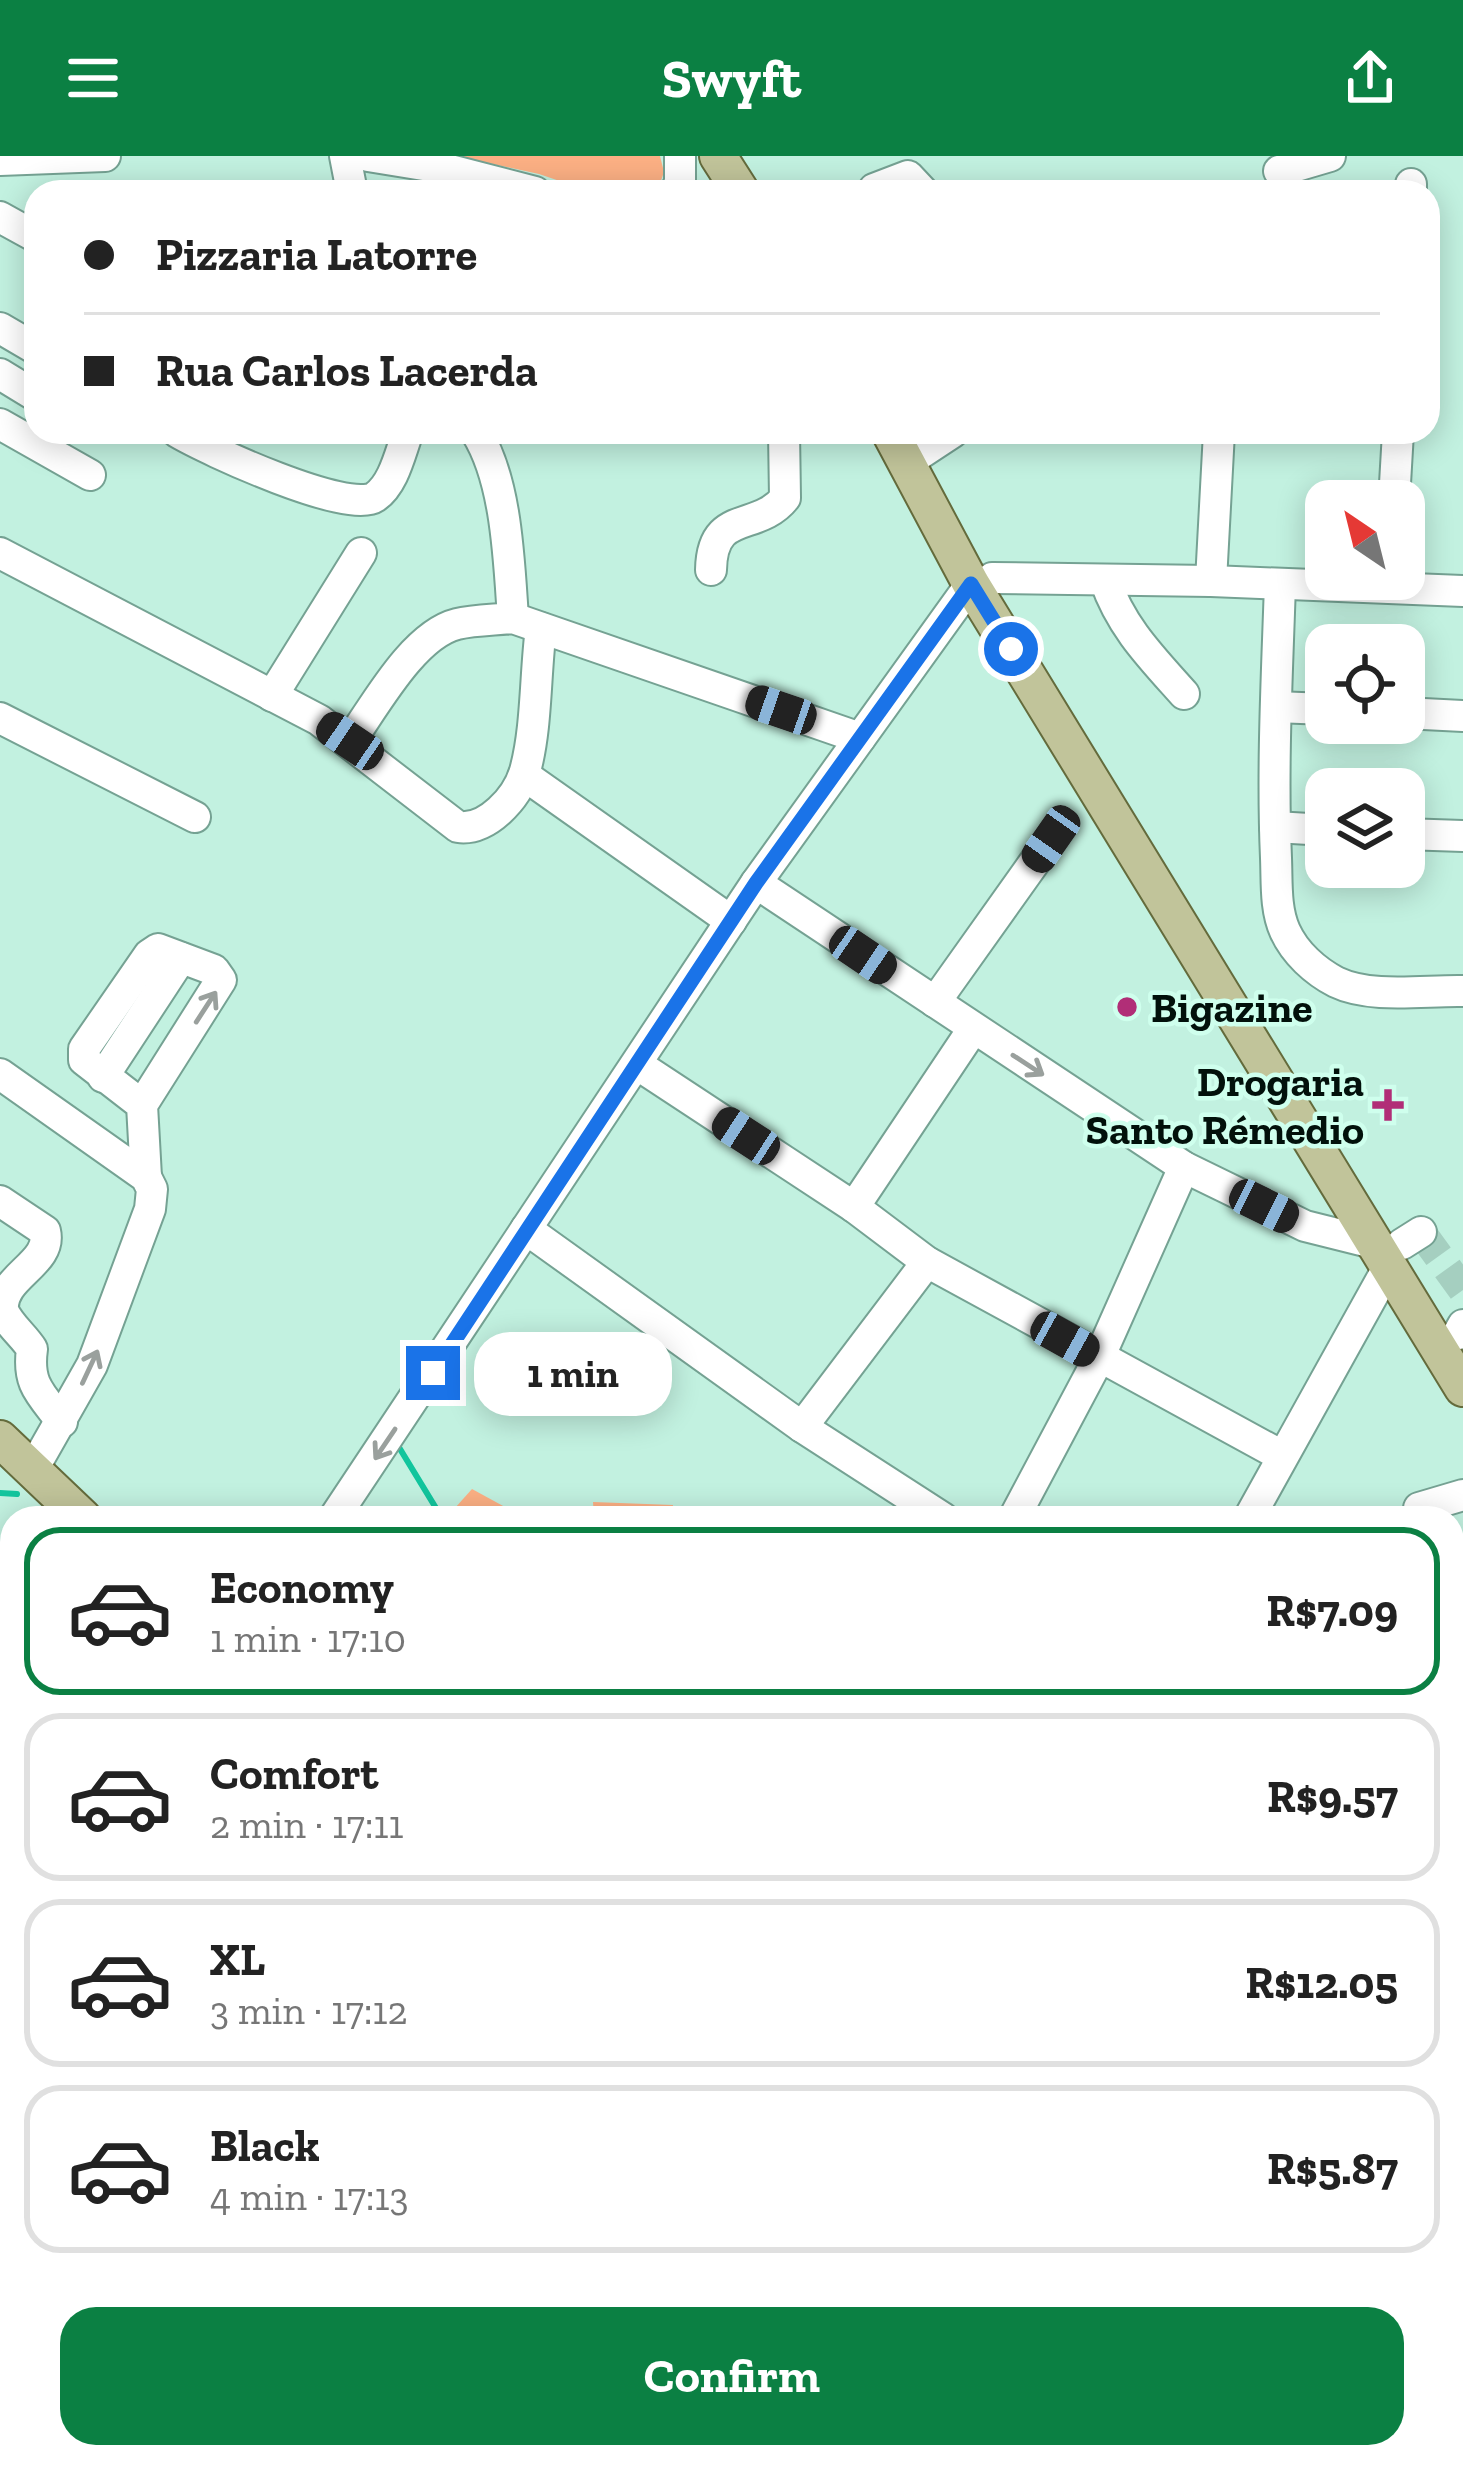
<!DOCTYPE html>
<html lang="en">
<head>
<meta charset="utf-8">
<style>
	:root { --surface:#fff; --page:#f2f2f2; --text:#222; --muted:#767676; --line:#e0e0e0; --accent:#0b8043 }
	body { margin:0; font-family:"Zilla Slab",serif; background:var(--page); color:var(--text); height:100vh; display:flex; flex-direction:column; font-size:45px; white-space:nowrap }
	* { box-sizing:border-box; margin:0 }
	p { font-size:39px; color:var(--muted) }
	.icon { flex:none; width:66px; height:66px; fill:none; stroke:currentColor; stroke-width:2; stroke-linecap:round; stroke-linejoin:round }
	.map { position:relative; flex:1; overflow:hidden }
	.details { position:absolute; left:0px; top:1350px; width:1464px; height:963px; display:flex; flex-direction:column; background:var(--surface); border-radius:36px 36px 0 0; box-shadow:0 6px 30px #0003 }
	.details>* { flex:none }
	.guide { position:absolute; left:24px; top:24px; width:1416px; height:264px; border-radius:36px; box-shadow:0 6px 30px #0003; display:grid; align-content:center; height:264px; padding:0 60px; background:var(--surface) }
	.needle { width:78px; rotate:325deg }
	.controls { position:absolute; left:1305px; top:324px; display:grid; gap:24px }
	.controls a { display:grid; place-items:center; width:120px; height:120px; border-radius:24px; background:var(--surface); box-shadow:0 6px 30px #0003; font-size:60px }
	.end { position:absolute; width:54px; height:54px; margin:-27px; border:15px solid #1a73e8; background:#fff; box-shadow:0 0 0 6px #fff }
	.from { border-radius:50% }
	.bubble { position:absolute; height:84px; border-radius:36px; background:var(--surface); box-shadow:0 6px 30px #0003; font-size:39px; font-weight:700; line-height:84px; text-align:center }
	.car { position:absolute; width:36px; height:72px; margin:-36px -18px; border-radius:15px; box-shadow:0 0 9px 3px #0007; background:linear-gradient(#222 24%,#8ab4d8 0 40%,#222 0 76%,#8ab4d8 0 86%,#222 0) }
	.guide b { display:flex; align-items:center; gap:42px; height:114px; font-size:45px }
	.guide b+b { border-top:3px solid var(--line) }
	.guide i { width:30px; height:30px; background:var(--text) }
	ul { padding:21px 0 0; list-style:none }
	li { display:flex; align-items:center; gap:36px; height:168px; margin:0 24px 18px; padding:0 36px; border:6px solid var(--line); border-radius:36px }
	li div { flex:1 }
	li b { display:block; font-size:45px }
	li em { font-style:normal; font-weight:700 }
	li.on { border-color:var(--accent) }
	li>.icon { width:108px; height:108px; stroke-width:1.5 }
	.button { display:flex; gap:24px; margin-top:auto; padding:24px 60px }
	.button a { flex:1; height:138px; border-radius:36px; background:var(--accent); color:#fff; font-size:48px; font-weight:700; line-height:138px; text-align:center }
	header { display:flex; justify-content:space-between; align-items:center; height:156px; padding:0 60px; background:var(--accent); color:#fff; font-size:54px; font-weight:700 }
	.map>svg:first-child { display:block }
	.green { fill:#fcb084 }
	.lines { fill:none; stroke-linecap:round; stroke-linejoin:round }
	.stream { stroke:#12c59d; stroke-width:6 }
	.minor-tunnel { stroke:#a5cfc0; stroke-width:30; stroke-dasharray:30 15; stroke-linecap:butt }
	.minor-casing { stroke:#75a293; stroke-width:34 }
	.major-casing { stroke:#646b3c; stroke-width:40 }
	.minor { stroke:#fff; stroke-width:30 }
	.major { stroke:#c1c49a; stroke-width:36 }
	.oneway { stroke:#9aa09d }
	.route { stroke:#1a73e8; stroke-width:15 }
	.poi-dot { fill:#b12e77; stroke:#cfffed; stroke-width:4.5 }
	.labels { text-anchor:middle; stroke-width:9; stroke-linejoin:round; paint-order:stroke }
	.poi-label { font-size:42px; font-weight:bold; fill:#02110b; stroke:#cfffed; text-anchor:start }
</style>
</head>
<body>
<header><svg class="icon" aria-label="menu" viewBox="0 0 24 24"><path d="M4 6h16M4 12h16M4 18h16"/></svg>Swyft<svg class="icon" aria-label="share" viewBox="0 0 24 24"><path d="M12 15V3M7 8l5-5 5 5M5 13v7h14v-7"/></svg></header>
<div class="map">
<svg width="1463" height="2312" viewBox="0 0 1463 2312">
	<rect width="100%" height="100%" fill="#c2f1e0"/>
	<!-- green -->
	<g class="green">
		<polygon points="455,0 660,0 664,16 657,36 592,36 539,18"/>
		<polygon points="472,1333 525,1362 446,1362"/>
		<polygon points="593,1346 673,1349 672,1362 594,1362"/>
		<polygon points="1452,1722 1463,1752 1463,1829 1452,1835"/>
		<polygon points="1463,1912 1463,2312 923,2312 915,2301 1452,2301 1452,1914"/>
	</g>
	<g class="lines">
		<!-- stream -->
		<g class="stream">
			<polyline points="397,1288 442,1362"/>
			<polyline points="0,1337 17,1338"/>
			<polyline points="1452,1820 1463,1812"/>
			<polyline points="1396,2301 1403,2312"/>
		</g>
		<!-- minor-tunnel -->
		<polyline class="minor-tunnel" points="1421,1076 1463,1134"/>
		<!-- minor casing -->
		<g class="minor-casing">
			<g id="minor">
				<polyline points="345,0 352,36"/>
				<polyline points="368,0 442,12 535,36"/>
				<polyline points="0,4 105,0"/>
				<polyline points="1279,15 1330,0"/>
				<polyline points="874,33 908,20 923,36"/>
				<polyline points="675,36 680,27 680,0"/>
				<polyline points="1411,36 1411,28"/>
				<polyline points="0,61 36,81"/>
				<polyline points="0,172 36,193"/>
				<polyline points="0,218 36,240"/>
				<polyline points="0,268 90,319"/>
				<path d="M 177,276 C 207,294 349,359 375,341 C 394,328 400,297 408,276"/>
				<path d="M 476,276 C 507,325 509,406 513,462"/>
				<polyline points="912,303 953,276"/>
				<polyline points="1394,345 1398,276"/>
				<path d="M 0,397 L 319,564 L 458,671 C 487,675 517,642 525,615 C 537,572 535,517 541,472"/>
				<path d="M 711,414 C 712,352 757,377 785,342 L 784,276"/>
				<polyline points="992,422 1211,425 1463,435"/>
				<path d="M 1105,424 C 1121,471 1151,501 1184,538"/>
				<polyline points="1211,425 1219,276"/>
				<path d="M 1280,428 C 1277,519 1272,611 1276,702 C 1277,726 1275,753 1285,775 C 1295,797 1315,815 1336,826 C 1371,843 1425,834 1463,835"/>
				<polyline points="272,540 361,397"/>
				<polyline points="1276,551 1326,553"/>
				<polyline points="1404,557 1463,560"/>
				<polyline points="0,562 195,661"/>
				<path d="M 350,585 C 375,550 413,479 457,468 C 474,464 495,464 513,462 L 860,582"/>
				<polyline points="524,619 731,765"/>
				<polyline points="1275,671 1326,674"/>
				<polyline points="1404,678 1463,680"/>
				<polyline points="756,727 1184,1011 1305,1070 1373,1087"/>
				<polyline points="935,846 1051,683"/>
				<polyline points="638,909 854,1051 927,1106 1282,1300"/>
				<polyline points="0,918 146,1021 152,1033 150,1053 92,1209 33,1313"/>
				<polyline points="103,921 181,802"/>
				<polyline points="142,949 84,904 84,893 149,799 158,793 214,814 221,824 142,949 146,1021"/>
				<path d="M 0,1045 L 45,1075 C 53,1108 0,1120 3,1154 C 8,1168 24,1180 32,1193 C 27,1229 41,1238 62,1266"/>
				<polyline points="854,1051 973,873"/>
				<polyline points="526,1073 802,1271 943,1362"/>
				<polyline points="1402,1088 1421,1076"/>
				<polyline points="1458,1178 1463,1169"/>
				<polyline points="802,1271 927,1106"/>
				<polyline points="1419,1352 1463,1339"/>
				<polyline points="334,1362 756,727 971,428"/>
				<polyline points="1014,1362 1099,1202 1184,1011"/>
				<polyline points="1249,1362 1389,1110"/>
				<polyline points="1452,1491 1463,1488"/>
				<polyline points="0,1675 12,1677"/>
				<polyline points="279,2312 293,2301"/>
				<polyline points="593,2312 611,2301"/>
			</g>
		</g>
		<!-- major casing -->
		<g class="major-casing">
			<g id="major">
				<polyline points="718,0 741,36"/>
				<polyline points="890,276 971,428 1463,1232"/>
				<polyline points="0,1283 83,1362"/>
				<polyline points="0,2056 12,2101"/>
				<polyline points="0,2146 12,2194"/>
				<polyline points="65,2301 68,2312"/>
				<polyline points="703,2301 710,2312"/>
			</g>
		</g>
		<!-- minor -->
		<use href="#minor" class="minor"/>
		<!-- major -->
		<use href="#major" class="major"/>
	</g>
	<!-- one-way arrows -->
	<defs><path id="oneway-shaft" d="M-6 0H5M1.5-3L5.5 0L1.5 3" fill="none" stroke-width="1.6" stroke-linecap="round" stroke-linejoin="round" transform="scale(3)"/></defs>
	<g class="oneway">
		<use href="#oneway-shaft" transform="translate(206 851) rotate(-57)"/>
		<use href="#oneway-shaft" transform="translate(1028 909) rotate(33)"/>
		<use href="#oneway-shaft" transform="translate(90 1211) rotate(-65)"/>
		<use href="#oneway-shaft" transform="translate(385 1288) rotate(124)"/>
	</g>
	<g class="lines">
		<!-- route -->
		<polyline class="route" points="433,1217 756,727 971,428 1011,493"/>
	</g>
	<!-- markers -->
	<g class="poi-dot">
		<circle cx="1127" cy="851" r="12"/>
		<path d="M1382 931h12v12h12v12h-12v12h-12v-12h-12v-12h12z"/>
	</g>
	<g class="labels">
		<!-- poi labels -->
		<g class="poi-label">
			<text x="1151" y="866">Bigazine</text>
			<text x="1364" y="940" text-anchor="end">Drogaria<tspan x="1364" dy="48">Santo Rémedio</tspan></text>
		</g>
	</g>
</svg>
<div class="controls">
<a><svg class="needle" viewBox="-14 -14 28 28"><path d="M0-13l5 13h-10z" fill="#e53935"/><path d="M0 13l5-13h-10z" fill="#767676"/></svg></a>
<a><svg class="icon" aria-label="locate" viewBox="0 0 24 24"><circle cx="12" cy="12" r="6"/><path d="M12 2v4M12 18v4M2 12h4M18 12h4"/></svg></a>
<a><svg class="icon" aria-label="layers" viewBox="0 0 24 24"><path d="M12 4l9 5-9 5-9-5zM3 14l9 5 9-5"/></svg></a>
</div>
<i class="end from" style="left:1011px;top:493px"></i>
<i class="end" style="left:433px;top:1217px"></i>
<div class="bubble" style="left:474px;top:1176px;width:198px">1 min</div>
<i class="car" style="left:781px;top:554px;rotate:289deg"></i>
<i class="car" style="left:350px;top:585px;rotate:304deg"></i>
<i class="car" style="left:1051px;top:683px;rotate:215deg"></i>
<i class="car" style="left:863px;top:799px;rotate:124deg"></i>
<i class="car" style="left:746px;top:980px;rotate:303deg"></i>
<i class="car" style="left:1264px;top:1050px;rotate:116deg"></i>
<i class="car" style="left:1065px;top:1183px;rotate:119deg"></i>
<div class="guide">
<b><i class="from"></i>Pizzaria Latorre</b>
<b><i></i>Rua Carlos Lacerda</b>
</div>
<section class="details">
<ul>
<li class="on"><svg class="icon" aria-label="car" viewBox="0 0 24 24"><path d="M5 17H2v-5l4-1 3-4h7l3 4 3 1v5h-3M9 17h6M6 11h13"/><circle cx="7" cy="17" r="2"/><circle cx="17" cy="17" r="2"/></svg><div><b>Economy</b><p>1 min · 17:10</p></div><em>R$7.09</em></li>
<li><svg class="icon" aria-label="car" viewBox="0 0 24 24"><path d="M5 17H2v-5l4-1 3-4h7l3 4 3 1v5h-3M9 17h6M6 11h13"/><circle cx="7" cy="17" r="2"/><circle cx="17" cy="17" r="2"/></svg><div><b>Comfort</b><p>2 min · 17:11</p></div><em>R$9.57</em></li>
<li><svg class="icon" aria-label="car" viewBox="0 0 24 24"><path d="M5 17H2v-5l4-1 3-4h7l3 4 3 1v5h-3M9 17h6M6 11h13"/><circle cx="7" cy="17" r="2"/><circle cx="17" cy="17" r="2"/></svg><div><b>XL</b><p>3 min · 17:12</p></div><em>R$12.05</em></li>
<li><svg class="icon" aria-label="car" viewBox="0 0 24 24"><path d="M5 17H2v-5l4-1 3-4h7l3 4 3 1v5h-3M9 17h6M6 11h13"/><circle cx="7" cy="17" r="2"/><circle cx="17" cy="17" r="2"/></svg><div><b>Black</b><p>4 min · 17:13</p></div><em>R$5.87</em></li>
</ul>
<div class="button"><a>Confirm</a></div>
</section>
</div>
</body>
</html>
